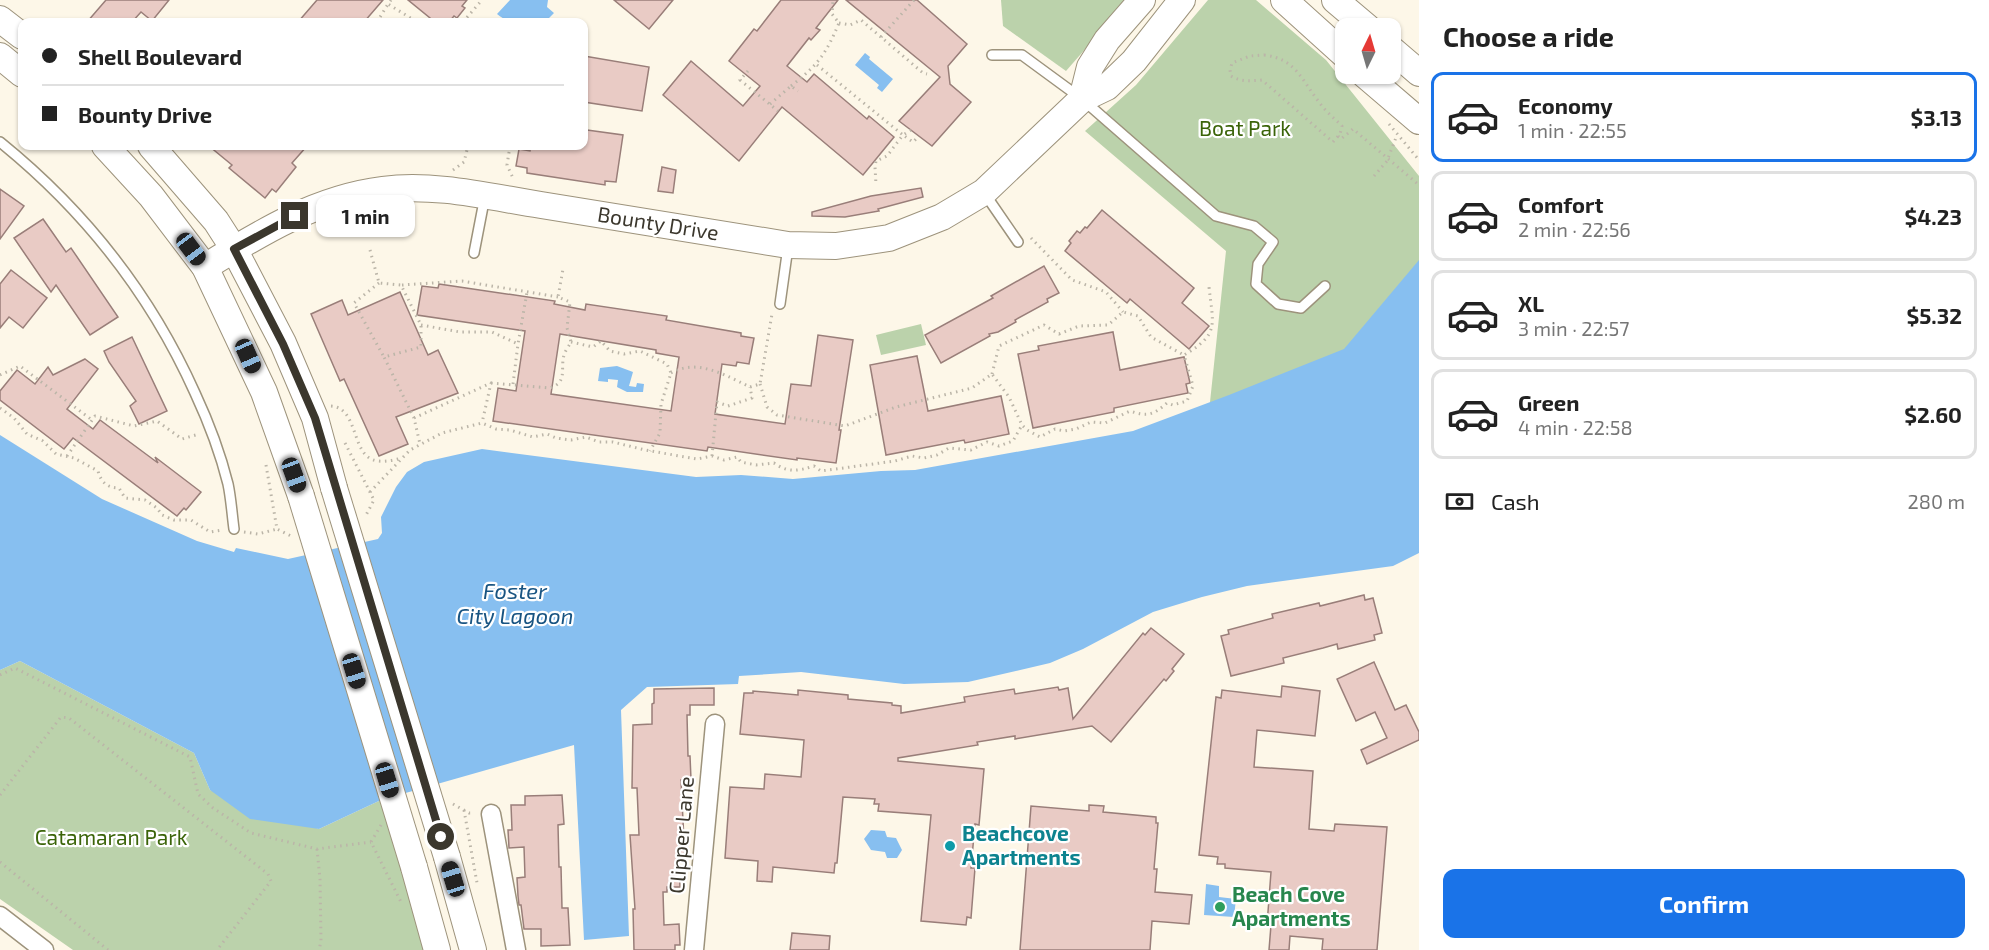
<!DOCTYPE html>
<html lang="en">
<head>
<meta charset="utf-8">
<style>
	:root { --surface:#fff; --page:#f2f2f2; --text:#222; --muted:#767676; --line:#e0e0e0; --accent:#1a73e8 }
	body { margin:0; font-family:"Exo 2",sans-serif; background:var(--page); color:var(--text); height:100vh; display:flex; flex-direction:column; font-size:22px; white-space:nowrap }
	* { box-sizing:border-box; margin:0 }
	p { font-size:20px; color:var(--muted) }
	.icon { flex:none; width:33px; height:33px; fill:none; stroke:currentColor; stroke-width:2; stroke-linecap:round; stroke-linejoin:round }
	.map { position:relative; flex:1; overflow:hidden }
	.panel { display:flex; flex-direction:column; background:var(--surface); width:570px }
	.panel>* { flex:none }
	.banner { position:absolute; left:18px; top:18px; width:570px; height:132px; border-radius:12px; box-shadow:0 2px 4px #0004; display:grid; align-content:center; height:132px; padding:0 24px; background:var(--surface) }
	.needle { width:39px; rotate:5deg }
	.fabs { position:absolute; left:1335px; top:18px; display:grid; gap:12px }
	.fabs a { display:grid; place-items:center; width:66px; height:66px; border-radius:12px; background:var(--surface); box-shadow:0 2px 4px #0004; font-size:30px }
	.end { position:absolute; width:27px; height:27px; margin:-14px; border:8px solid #3b372d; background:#fff; box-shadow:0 0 0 3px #fff }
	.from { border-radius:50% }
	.bubble { position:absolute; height:42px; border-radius:12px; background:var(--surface); box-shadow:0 2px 4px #0004; font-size:20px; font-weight:700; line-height:42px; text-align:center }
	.car { position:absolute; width:18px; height:36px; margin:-18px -9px; border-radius:8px; box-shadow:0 0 4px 2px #0007; background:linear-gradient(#222 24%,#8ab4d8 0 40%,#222 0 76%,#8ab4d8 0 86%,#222 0) }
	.banner b { display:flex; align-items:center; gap:21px; height:57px; font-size:22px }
	.banner b+b { border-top:2px solid var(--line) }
	.banner i { width:15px; height:15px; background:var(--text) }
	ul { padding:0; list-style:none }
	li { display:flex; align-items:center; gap:18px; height:90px; margin:0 12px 9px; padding:0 12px; border:3px solid var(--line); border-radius:12px }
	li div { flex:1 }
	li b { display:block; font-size:22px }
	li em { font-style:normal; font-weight:700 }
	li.selected { border-color:var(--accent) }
	li>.icon { width:54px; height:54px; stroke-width:1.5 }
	h2 { padding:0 24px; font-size:27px; line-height:72px }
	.pay { display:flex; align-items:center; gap:15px; height:66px; padding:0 24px; font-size:22px }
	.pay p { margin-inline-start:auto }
	.action { display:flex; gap:12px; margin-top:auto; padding:12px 24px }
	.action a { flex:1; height:69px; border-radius:12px; background:var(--accent); color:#fff; font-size:24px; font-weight:700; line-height:69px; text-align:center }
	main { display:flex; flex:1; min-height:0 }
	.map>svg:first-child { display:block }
	.green { fill:#bbd2ab }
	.water { fill:#87bff0 }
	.building { fill:#e9cbc5; stroke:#997e79; stroke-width:1.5; fill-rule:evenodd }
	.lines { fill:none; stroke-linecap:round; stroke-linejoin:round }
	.lane-casing { stroke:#9d937c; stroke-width:12 }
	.street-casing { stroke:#9d937c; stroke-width:21 }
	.secondary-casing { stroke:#9d937c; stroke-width:28 }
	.path { stroke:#bbb5a8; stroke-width:3; stroke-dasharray:1.5 4.5; stroke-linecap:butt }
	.lane { stroke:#fff; stroke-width:9 }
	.street { stroke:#fff; stroke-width:18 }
	.secondary { stroke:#fff; stroke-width:26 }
	.secondary-bridge-casing { stroke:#9d937c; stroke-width:28; stroke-linecap:butt }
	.secondary-bridge { stroke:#fff; stroke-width:26 }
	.route { stroke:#3b372d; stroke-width:8 }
	.culture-dot { fill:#0f9aa8; stroke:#fff; stroke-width:2 }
	.leisure-dot { fill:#2e9e5b; stroke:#fff; stroke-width:2 }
	.labels { text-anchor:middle; stroke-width:4.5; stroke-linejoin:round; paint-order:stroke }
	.park-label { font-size:21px; fill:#3b6409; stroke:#fff }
	.street-label { font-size:21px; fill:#3b372d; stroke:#fff }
	.culture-label { font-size:21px; font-weight:bold; fill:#0d838f; stroke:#fff; text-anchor:start }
	.leisure-label { font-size:21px; font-weight:bold; fill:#27864d; stroke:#fff; text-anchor:start }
	.water-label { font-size:22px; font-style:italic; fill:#185482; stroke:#fff }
</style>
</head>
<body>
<main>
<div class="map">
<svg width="1419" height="950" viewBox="0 0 1419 950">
	<rect width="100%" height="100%" fill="#fdf7e8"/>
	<!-- green -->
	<g class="green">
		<polygon points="1001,0 1128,0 1066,71 1003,26"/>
		<polygon points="1208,0 1256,0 1326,60 1419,176 1419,286 1349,351 1208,421 1226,251 1085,131 1136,85"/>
		<polygon points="921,324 926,345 881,355 876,335"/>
		<polygon points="20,661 194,753 210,790 319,829 381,800 427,950 73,950 0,899 0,670"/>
	</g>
	<!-- water -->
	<g class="water">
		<path d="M 510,0 L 548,0 L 547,7 L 554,13 L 545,22 C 529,23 509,25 497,14 Z"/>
		<polygon points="865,53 870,57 869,59 893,79 882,92 877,88 879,85 855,65"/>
		<polygon points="1419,260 1419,553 1393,566 1247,586 1202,597 1153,612 1083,649 1050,663 968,682 904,684 801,672 739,676 738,684 647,687 621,710 629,936 584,940 574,745 381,800 319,829 250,819 210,790 194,753 20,661 0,670 0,435 102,499 197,541 234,552 236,548 288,559 378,539 382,533 381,517 396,487 407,472 424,462 482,449 696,477 741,475 793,479 881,471 915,470 1133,431 1229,395 1344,349"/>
		<polygon points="617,366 633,372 629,386 636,387 637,383 644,384 643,392 627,392 617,387 618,380 608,379 608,382 598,381 600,368"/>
		<polygon points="871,830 885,831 887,837 896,838 902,850 897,858 887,858 885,852 871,850 864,839"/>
		<polygon points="1206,884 1219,886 1219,897 1236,899 1234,917 1204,915"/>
	</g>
	<!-- building -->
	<g class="building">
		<polygon points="106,0 169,0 152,21 141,12 132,22 87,22"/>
		<polygon points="317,0 383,0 364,22 298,22"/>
		<polygon points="408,0 467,0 462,6 465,8 457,18 454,16 449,22 435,22"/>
		<polygon points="614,0 673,0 649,29"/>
		<polygon points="781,0 838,0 816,28 820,30 811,40 809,38 787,66 807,82 814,74 867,119 869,116 894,137 863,175 782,107 739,161 663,95 691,61 743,106 760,86 729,61 754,29 757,31"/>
		<polygon points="846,0 917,0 967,44 948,66 950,84 971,102 932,146 899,121 940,77"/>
		<polygon points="584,56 649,67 642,111 584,102"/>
		<polygon points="587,130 623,135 616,182 605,181 605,185 527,173 527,168 516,166 519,149 530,151 531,146 584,146"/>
		<polygon points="209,146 307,146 292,163 296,167 276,192 272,189 265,198 229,168 232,165"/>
		<polygon points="662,167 676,170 673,193 658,191"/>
		<polygon points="921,188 923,197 878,209 879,211 845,217 812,216 812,212 871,196"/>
		<polygon points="0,189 24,206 0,239"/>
		<polygon points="1102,210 1194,288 1182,303 1209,326 1189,349 1130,299 1127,303 1065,251 1071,243 1069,241 1077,231 1080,233 1085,227 1087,228"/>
		<polygon points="43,219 66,252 71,248 118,317 90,335 56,285 51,292 14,238"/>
		<polygon points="1044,266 1059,293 1047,299 1048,302 1015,320 1016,322 998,332 989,334 990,336 941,363 925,335 993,298 991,296"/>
		<polygon points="11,270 47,298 23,328 9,317 0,328 0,284"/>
		<path d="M 439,284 L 555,301 L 554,304 L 585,310 L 586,304 L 667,316 L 666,320 L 741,333 L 741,336 L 754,338 L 749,364 L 737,362 L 736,366 L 722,364 L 715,414 L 785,424 L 791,384 L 811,386 L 818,335 L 853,340 L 839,430 L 841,430 L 836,463 L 797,458 L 797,460 L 708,447 L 707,451 L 493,421 L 498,388 L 516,391 L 525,331 L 417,315 L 422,286 L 438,288 ZM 560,334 L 656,350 L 656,353 L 679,357 L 671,411 L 551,394 Z"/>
		<polygon points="400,292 428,355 438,350 458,393 396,417 408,444 379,456 344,379 340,381 311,314 342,300 348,315"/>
		<polygon points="1113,332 1120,370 1184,357 1190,383 1186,384 1188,393 1114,408 1114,412 1033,428 1018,354 1039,350 1038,346"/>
		<polygon points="132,337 167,411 139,424 130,406 136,401 109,362 104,351"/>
		<polygon points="917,356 928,411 1001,396 1009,434 965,443 964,440 886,455 870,365"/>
		<polygon points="85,359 98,369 67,409 93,429 100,420 158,463 155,457 201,492 186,510 184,508 177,516 73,438 64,449 0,400 0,391 17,370 35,384 48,367 53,375"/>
		<polygon points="1364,595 1365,600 1373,598 1382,633 1374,635 1375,640 1338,649 1337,644 1323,648 1283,658 1284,663 1231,676 1221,636 1229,634 1228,630 1273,618 1272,614 1319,603 1320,606"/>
		<polygon points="1151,628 1184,654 1172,669 1174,671 1166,681 1164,679 1111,742 1092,726 1015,739 1015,736 977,742 978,745 898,758 898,761 984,769 979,825 975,824 971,868 975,868 971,918 967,917 966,925 921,921 931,815 878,811 879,804 874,804 875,799 843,797 837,863 835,863 834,873 773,867 772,882 757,881 758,861 725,858 730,787 764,789 765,774 801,777 804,740 740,734 744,693 753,693 753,691 798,695 798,690 848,695 848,699 892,703 892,705 901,706 901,713 965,702 964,697 1014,689 1015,694 1058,687 1059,690 1068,688 1073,719 1143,633 1145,635"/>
		<polygon points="1374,662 1395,710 1406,705 1419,732 1419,740 1367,764 1361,750 1387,738 1375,712 1356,721 1337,679"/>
		<polygon points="1282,686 1320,691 1315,736 1257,730 1254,767 1313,771 1309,829 1334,831 1335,824 1387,827 1377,950 1322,950 1323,939 1290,936 1289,950 1269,950 1271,925 1267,925 1271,872 1225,868 1225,864 1217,864 1218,857 1199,855 1216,697 1221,698 1222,690 1281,697"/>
		<polygon points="714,688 714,705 690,705 690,715 687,715 688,756 690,756 691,779 681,780 685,861 679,862 680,887 667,887 667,892 663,892 664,925 679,924 680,945 675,945 675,950 634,950 633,909 635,909 630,835 639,835 637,788 632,788 633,725 652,724 652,704 654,703 654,689"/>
		<polygon points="562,795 564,824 558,825 559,867 561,867 562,908 568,908 570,945 541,946 541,929 524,929 521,905 519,905 518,896 517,878 525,877 524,847 509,848 508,830 512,830 511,805 525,805 525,796"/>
		<polygon points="1089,805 1104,806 1103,812 1156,817 1156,823 1158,823 1154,869 1157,869 1155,892 1192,895 1189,924 1152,921 1150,950 1020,950 1031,806 1089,811"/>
		<polygon points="792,933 830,936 829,950 790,950"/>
	</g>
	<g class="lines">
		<!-- lane casing -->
		<g class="lane-casing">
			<g id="lane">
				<polyline points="992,55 1022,55 1082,99 1216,216 1254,226 1273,242 1258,264 1256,284 1278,304 1301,308 1325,286"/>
				<path d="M 0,142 C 84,210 151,295 195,393 C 209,423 220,452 228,484 C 231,498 232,514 234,529"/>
				<polyline points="985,194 1018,242"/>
				<polyline points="474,253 485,196"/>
				<polyline points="780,304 788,247"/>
			</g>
		</g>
		<!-- street casing -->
		<g class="street-casing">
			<g id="street">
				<polyline points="491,814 516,950"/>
				<polyline points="0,916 44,950"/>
				<polyline points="694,950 715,724"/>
			</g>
		</g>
		<!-- secondary casing -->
		<g class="secondary-casing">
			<g id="secondary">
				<polyline points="1284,0 1346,56"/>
				<polyline points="1335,0 1368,28"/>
				<polyline points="0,19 22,36"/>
				<polyline points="1390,48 1419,73"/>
				<polyline points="0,56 22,74"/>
				<polyline points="1364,74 1419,121"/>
				<polyline points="1082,99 1090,67 1107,40 1142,0"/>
				<polyline points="105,146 151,196 205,267 264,392 301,496"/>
				<polyline points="151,146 216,221 234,249 283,343 315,418 334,488"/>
				<path d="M 205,267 C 260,233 317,198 383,190 C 434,183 490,197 541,205 C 623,218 706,232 788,245 L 836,246 L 889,238 L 942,217 L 984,192 L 1082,99 L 1107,87 L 1134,61 L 1182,0"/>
				<polyline points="447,857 473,950"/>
				<polyline points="414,867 437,950"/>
			</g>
		</g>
		<!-- path -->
		<g class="path">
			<polyline points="391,0 388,4 417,22"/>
			<polyline points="377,22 388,4"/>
			<polyline points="463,22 482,0"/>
			<polyline points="839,23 850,25 861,20 923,73 927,74"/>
			<polyline points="881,37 914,0"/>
			<path d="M 1264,55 C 1296,59 1301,79 1319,102 C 1325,111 1334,118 1342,126 L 1340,134 L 1333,142 L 1262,80 C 1251,81 1241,82 1231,76 L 1230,70 L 1232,63 L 1250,56 Z"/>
			<polyline points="817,65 903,135 887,156 876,161 875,167 876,185"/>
			<polyline points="748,71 740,80 778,111"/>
			<path d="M 791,86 C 818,65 826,54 839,23 L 832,14 L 833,0"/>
			<polyline points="770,104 791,86 798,91"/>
			<polyline points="1389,124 1419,160"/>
			<polyline points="911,130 903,135 913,142 917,138"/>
			<polyline points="1338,136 1341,139 1353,129 1419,185"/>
			<polyline points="510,146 507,165 513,178"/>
			<polyline points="453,170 464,162 468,146"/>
			<polyline points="1374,176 1387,161 1397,135"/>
			<polyline points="1031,238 1072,280 1106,292 1123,312"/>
			<polyline points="370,250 379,283 401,285 421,325 421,347 384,357 414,418 420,444"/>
			<polyline points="379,283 354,303 384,357"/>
			<polyline points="402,285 462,281 558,297"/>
			<polyline points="421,325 460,332 492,332 518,344 527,292"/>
			<polyline points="571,342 593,347 601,341 610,351 624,354 640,351 667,364 671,373 661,404 660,433 650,451"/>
			<path d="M 671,373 C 697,358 725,375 750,387 L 760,384 L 772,314"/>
			<polyline points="992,374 999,346 1044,325 1059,334 1079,326 1108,325 1123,312 1138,316 1151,337 1184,355"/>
			<polyline points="0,375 20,366 92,420"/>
			<path d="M 491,383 L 550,388 C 568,382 560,370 564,355 C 565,351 569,346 571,342 L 567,328 L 570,302 L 558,297 L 563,269"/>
			<polyline points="513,384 518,344"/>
			<polyline points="760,384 767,407 777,415 845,426 896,407 972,388 992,374 1009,397 1022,425"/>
			<path d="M 331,406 C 360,408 350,458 378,461 C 386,462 394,460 402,458"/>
			<path d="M 0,408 L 14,418 L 27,434 L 43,441 L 56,454 L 74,458 L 98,471 C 101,482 107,488 119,488 L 125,498 L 145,500 L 157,508 L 162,515 L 174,520 L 191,520 L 210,532 L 223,530"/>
			<polyline points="414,418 491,383 482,423"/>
			<polyline points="345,443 374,500 365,517"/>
			<polyline points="67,456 95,416 134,426 157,421 182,439 199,434"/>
			<polyline points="712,456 717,402 728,406 752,398 750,387"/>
			<polyline points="266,465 277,529 291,536"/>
			<path d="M 370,492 L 410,450 L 442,433 L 482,423 L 496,429 L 510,430 L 533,437 L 547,434 L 556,438 L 571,440 L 586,437 L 599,442 L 613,442 L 645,450 L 697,459 L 712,456 L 724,460 L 737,457 L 741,462 L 756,465 L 774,463 C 788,473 798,471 814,466 L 821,471 L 895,461 L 912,456 L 924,458 L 937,455 L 949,448 L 971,450 L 987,442 L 999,446 L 1013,441 L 1022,425 L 1027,430 L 1040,437 L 1055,429 L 1064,431 L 1076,429 L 1091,422 L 1105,423 L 1130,411 C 1148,417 1153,415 1167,403 L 1173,405 L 1187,401 L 1193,386 L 1184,355 C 1220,334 1213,325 1209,287"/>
			<polyline points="244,532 258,534 277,529"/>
			<polyline points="0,675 15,668 190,757 198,794 213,808 251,833 317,849 371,842"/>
			<polyline points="0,795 61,717 69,718 268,874 271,881 217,950"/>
			<polyline points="453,804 469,813 474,813"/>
			<polyline points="464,810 477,883"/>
			<polyline points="381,825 371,842 401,902"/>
			<polyline points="317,849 320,879 321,941 319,950"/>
			<polyline points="0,862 108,950"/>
		</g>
		<!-- lane -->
		<use href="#lane" class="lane"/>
		<!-- street -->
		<use href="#street" class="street"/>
		<!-- secondary -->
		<use href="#secondary" class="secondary"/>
		<!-- secondary-bridge casing -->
		<g class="secondary-bridge-casing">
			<g id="secondary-bridge">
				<polyline points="334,488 447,857"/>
				<polyline points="301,496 414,867"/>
			</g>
		</g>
		<!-- secondary-bridge -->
		<use href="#secondary-bridge" class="secondary-bridge"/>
	</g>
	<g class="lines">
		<!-- route -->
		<polyline class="route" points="295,216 234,249 283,344 315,418 441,837"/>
	</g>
	<!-- markers -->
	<circle class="culture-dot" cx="950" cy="846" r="6"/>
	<circle class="leisure-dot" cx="1220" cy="907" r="6"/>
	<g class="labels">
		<!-- park labels -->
		<g class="park-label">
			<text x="1245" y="136">Boat Park</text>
			<text x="111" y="845">Catamaran Park</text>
		</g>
		<!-- street labels -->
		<g class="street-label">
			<text transform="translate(658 224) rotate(9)" y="7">Bounty Drive</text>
			<text transform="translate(682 835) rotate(-85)" y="7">Clipper Lane</text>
		</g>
		<!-- culture labels -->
		<g class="culture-label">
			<text x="962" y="841">Beachcove<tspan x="962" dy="24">Apartments</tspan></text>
		</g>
		<!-- leisure labels -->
		<g class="leisure-label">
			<text x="1232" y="902">Beach Cove<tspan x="1232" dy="24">Apartments</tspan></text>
		</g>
		<!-- water labels -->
		<g class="water-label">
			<text x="515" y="599">Foster<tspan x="515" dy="25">City Lagoon</tspan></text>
		</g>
	</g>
</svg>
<div class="fabs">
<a><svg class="needle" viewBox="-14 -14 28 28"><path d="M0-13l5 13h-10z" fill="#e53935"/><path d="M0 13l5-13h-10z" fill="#767676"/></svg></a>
</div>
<i class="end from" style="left:441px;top:837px"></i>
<i class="end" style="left:295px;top:216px"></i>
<div class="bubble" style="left:316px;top:195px;width:99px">1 min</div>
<i class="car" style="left:191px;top:249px;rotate:143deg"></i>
<i class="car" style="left:248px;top:356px;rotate:156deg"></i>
<i class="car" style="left:294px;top:475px;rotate:160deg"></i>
<i class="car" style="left:354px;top:671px;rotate:163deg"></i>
<i class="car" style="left:387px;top:780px;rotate:163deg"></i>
<i class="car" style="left:453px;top:879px;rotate:343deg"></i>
<div class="banner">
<b><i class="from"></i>Shell Boulevard</b>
<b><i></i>Bounty Drive</b>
</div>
</div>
<section class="panel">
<h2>Choose a ride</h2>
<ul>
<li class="selected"><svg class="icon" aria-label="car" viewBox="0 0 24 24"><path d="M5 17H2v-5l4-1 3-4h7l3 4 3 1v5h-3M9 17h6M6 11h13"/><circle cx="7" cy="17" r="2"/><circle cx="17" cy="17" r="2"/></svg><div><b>Economy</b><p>1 min · 22:55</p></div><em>$3.13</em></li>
<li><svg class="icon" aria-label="car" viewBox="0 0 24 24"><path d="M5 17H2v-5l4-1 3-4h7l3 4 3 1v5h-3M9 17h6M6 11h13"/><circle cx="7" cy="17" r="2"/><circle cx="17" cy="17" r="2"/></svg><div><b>Comfort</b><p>2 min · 22:56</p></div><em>$4.23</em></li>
<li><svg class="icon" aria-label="car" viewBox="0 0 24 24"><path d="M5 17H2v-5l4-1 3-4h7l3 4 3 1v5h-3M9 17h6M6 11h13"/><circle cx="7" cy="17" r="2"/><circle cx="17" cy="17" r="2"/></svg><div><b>XL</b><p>3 min · 22:57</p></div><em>$5.32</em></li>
<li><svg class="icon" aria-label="car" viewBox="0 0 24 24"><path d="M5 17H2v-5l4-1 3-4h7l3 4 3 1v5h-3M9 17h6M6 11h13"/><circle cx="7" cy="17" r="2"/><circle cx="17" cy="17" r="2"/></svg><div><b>Green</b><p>4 min · 22:58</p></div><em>$2.60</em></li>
</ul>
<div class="pay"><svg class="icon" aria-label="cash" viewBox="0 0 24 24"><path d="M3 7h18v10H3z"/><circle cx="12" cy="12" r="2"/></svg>Cash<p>280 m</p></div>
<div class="action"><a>Confirm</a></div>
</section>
</main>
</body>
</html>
